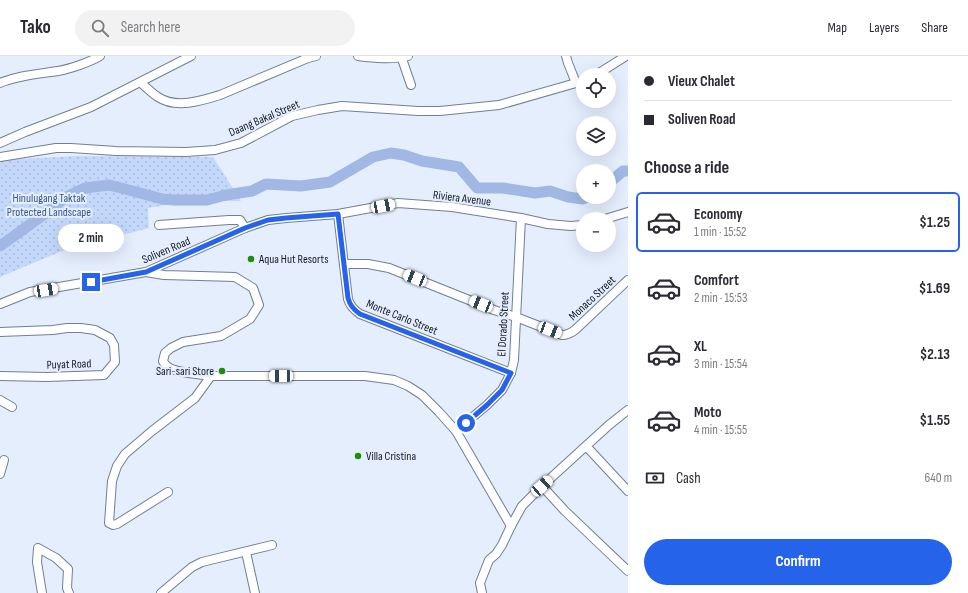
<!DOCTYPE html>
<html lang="en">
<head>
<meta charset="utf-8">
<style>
	:root { --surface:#fff; --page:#f2f2f3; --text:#2b2b33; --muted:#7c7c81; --line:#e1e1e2; --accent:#2563eb }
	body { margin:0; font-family:"Sofia Sans Condensed",sans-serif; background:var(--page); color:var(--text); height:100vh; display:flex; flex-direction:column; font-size:15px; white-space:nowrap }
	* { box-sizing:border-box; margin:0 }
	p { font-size:13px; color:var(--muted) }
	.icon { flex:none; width:22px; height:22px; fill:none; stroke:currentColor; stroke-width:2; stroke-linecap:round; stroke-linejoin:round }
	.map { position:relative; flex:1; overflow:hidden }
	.details { display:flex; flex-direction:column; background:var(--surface); width:340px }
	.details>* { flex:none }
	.banner { display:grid; align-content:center; height:88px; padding:0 16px; background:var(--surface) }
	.controls { position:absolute; left:576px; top:12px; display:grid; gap:8px }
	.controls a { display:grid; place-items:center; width:40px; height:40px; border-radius:50%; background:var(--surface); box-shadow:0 4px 16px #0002; font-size:20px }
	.end { position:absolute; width:18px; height:18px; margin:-9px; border:5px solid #2563eb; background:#fff; box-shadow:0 0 0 2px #fff }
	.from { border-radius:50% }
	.bubble { position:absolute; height:28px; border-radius:14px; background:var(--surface); box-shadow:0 4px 16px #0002; font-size:13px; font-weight:700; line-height:28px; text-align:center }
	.car { position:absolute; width:12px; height:24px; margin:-12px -6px; border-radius:5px; box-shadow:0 0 3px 1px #0007; background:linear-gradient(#fff 24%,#345 0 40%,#fff 0 76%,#345 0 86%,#fff 0) }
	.banner b { display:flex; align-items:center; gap:14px; height:38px; font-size:15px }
	.banner b+b { border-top:1px solid var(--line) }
	.banner i { width:10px; height:10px; background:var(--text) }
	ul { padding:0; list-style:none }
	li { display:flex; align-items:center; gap:12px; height:60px; margin:0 8px 6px; padding:0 8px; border:2px solid transparent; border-radius:6px }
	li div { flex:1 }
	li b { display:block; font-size:15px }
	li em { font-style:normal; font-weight:700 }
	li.current { border-color:var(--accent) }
	li>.icon { width:36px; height:36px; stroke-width:1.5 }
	h2 { padding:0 16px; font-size:18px; line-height:48px }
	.pay { display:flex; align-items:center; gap:10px; height:44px; padding:0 16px; font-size:15px }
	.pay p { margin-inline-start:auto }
	.action { display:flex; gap:8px; margin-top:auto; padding:8px 16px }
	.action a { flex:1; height:46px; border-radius:24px; background:var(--accent); color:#fff; font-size:16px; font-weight:700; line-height:46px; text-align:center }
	header { display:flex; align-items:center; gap:24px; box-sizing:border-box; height:56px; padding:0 20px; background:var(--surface); border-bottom:1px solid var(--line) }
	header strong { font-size:19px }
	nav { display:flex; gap:22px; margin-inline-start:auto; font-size:14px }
	.search { width:280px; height:36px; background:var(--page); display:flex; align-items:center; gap:10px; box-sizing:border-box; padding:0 14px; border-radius:22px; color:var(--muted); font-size:15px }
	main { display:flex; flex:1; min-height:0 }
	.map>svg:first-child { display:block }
	.grass { fill:url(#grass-dots) }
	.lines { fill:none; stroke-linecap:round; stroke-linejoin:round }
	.river { stroke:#a0b8e3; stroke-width:11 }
	.minor-casing { stroke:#717e94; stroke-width:10 }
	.minor { stroke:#fff; stroke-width:8 }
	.route { stroke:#2563eb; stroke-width:5 }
	.poi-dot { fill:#218c0c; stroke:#e5eefd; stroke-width:1.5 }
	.labels { text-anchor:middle; stroke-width:4; stroke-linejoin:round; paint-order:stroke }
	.street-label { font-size:12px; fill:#141922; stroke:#e5eefd }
	.park-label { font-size:12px; fill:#39568d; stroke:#e5eefd }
	.poi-label { font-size:12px; fill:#141922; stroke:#e5eefd; text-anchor:start }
</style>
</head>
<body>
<header>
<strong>Tako</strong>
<div class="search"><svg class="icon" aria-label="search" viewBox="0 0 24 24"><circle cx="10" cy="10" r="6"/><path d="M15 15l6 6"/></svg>Search here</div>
<nav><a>Map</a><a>Layers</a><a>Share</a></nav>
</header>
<main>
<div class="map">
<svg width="628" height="537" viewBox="0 0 628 537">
	<defs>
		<pattern id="grass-dots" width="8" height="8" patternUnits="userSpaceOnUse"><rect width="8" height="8" fill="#c4d8fb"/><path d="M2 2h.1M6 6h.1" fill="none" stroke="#a8b9d7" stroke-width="1.8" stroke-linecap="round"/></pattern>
	</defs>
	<rect width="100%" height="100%" fill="#e5eefd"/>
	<!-- grass -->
	<polygon class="grass" points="75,100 213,101 241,145 208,145 184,146 148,152 149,172 62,195 0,221 0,104 1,104"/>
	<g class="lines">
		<!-- river -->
		<g class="river">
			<polyline points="609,127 623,115 628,115"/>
			<polyline points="0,190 50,154 64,142 85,132 109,129 133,135 162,143 174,144 207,144 226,139 252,135 266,128 301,130 330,126 373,101 391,97 404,99 422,105 459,111 477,132 503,132 535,137 550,135 568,141 583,143 588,141"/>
		</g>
		<!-- minor casing -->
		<g class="minor-casing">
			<g id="minor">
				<path d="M 358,0 C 374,2 392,4 408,0"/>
				<polyline points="401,0 411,29"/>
				<polyline points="566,0 568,7 576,27"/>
				<polyline points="596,19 626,0"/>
				<path d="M 0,27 C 19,19 39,18 58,15 C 70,13 90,6 100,0"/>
				<path d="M 141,27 C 146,31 152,37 158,41 C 176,53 201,45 220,39 L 308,2 L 316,0"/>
				<polyline points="0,87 25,76 91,51 191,0"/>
				<polyline points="0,101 56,92 71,92 116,95 186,96 215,94 241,87 292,60 318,54 342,50 418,55 440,55 499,49 583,25"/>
				<path d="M 338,158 L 348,243 C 350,250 354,254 360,258 L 511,317"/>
				<polyline points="605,163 628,156"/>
				<polyline points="159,169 229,164 240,164 245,172"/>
				<path d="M 344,208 L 368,208 L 389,212 L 494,254 L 516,261 L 562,279 C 568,279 571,277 575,274 L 628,224"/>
				<path d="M 146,216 L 164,219 L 235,221 L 253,232 L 259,249 L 250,263 L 233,273 L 221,280 L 183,286 L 171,292 L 165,297 L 163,305 C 164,307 165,309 167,310 C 174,317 201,318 211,320 L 365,320 L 394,324 L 408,330 L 422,339 L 439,356 L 456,375 L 511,470"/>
				<polyline points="0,248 30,236 146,216 245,172 268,164 286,162 338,158 398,147 452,151 521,162 548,168 571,170 583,169"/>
				<polyline points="0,276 53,274 67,272 81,272 95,274 110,282 114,289 115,306 104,319 47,321 0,320"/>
				<polyline points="0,344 12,351"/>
				<polyline points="456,375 487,349 502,334 511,317 514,304 521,162"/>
				<polyline points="586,390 628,435"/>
				<polyline points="0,418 4,404"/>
				<polyline points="542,430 565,455 628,515"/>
				<polyline points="168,436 117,468 113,469 109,467 112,425 117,410 125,398 152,375 195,342 211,320"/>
				<polyline points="246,496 255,537"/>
				<polyline points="42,537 37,506 38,492 56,502 68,513 67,532 69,537"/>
				<polyline points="161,537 192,511 202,506 272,489"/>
				<polyline points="482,537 480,527 489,504 496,498 502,489 511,470 522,450 542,430 609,369 628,354"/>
			</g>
		</g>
		<!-- minor -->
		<use href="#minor" class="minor"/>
	</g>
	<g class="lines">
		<!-- route -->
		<path class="route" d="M 91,226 L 146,216 L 245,172 L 268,164 L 286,162 L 338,158 L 348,242 C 350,250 354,254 360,258 L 511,317 L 502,334 L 487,349 L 466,367"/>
	</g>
	<!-- markers -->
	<g class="poi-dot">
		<circle cx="251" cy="203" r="4"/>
		<circle cx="222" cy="315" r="4"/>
		<circle cx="358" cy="400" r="4"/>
	</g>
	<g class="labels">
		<!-- street labels -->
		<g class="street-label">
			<text transform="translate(264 62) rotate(-23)" y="4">Daang Bakal Street</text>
			<text transform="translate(462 142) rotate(7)" y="4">Riviera Avenue</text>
			<text transform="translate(166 194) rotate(-23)" y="4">Soliven Road</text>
			<text transform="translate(592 242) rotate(-43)" y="4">Monaco Street</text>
			<text transform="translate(402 261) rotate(22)" y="4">Monte Carlo Street</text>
			<text transform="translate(503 268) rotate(-87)" y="4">El Dorado Street</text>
			<text transform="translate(69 308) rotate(-2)" y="4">Puyat Road</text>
		</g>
		<!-- park labels -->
		<g class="park-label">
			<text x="49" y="146">Hinulugang Taktak<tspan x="49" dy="14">Protected Landscape</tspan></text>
		</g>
		<!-- poi labels -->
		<g class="poi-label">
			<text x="259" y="207">Aqua Hut Resorts</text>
			<text x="214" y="319" text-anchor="end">Sari-sari Store</text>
			<text x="366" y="404">Villa Cristina</text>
		</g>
	</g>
</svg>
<div class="controls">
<a><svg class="icon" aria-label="locate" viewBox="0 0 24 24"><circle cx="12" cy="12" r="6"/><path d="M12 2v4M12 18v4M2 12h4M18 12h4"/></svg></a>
<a><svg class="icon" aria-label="layers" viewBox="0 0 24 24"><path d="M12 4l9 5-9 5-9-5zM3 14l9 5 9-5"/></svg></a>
<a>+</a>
<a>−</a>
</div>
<i class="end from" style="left:466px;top:367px"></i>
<i class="end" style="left:91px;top:226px"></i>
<div class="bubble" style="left:58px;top:168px;width:66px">2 min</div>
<i class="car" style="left:383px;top:150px;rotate:79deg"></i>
<i class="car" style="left:415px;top:222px;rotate:292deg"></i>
<i class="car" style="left:46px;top:234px;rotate:80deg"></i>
<i class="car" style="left:481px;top:248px;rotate:292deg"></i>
<i class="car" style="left:550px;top:274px;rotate:111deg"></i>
<i class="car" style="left:281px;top:320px;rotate:270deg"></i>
<i class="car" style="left:542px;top:430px;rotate:48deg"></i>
</div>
<section class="details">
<div class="banner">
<b><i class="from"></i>Vieux Chalet</b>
<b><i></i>Soliven Road</b>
</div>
<h2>Choose a ride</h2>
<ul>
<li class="current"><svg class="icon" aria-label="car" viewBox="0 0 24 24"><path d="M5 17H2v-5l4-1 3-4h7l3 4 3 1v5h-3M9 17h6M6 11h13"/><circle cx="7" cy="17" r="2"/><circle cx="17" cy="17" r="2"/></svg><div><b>Economy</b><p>1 min · 15:52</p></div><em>$1.25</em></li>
<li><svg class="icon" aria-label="car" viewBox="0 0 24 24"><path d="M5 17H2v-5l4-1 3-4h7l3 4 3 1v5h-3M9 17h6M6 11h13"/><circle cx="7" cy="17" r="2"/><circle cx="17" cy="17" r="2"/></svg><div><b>Comfort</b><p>2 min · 15:53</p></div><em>$1.69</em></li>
<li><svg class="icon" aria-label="car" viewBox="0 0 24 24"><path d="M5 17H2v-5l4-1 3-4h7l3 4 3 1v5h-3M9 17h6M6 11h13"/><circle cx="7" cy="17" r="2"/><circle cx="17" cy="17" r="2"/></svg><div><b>XL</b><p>3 min · 15:54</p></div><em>$2.13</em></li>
<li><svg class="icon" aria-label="car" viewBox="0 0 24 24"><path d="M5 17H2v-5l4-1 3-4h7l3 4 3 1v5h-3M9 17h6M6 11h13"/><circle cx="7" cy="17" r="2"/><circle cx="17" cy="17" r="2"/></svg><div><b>Moto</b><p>4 min · 15:55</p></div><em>$1.55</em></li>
</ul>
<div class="pay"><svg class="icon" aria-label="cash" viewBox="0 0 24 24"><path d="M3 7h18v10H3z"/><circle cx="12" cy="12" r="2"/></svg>Cash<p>640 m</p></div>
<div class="action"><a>Confirm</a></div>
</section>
</main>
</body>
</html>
